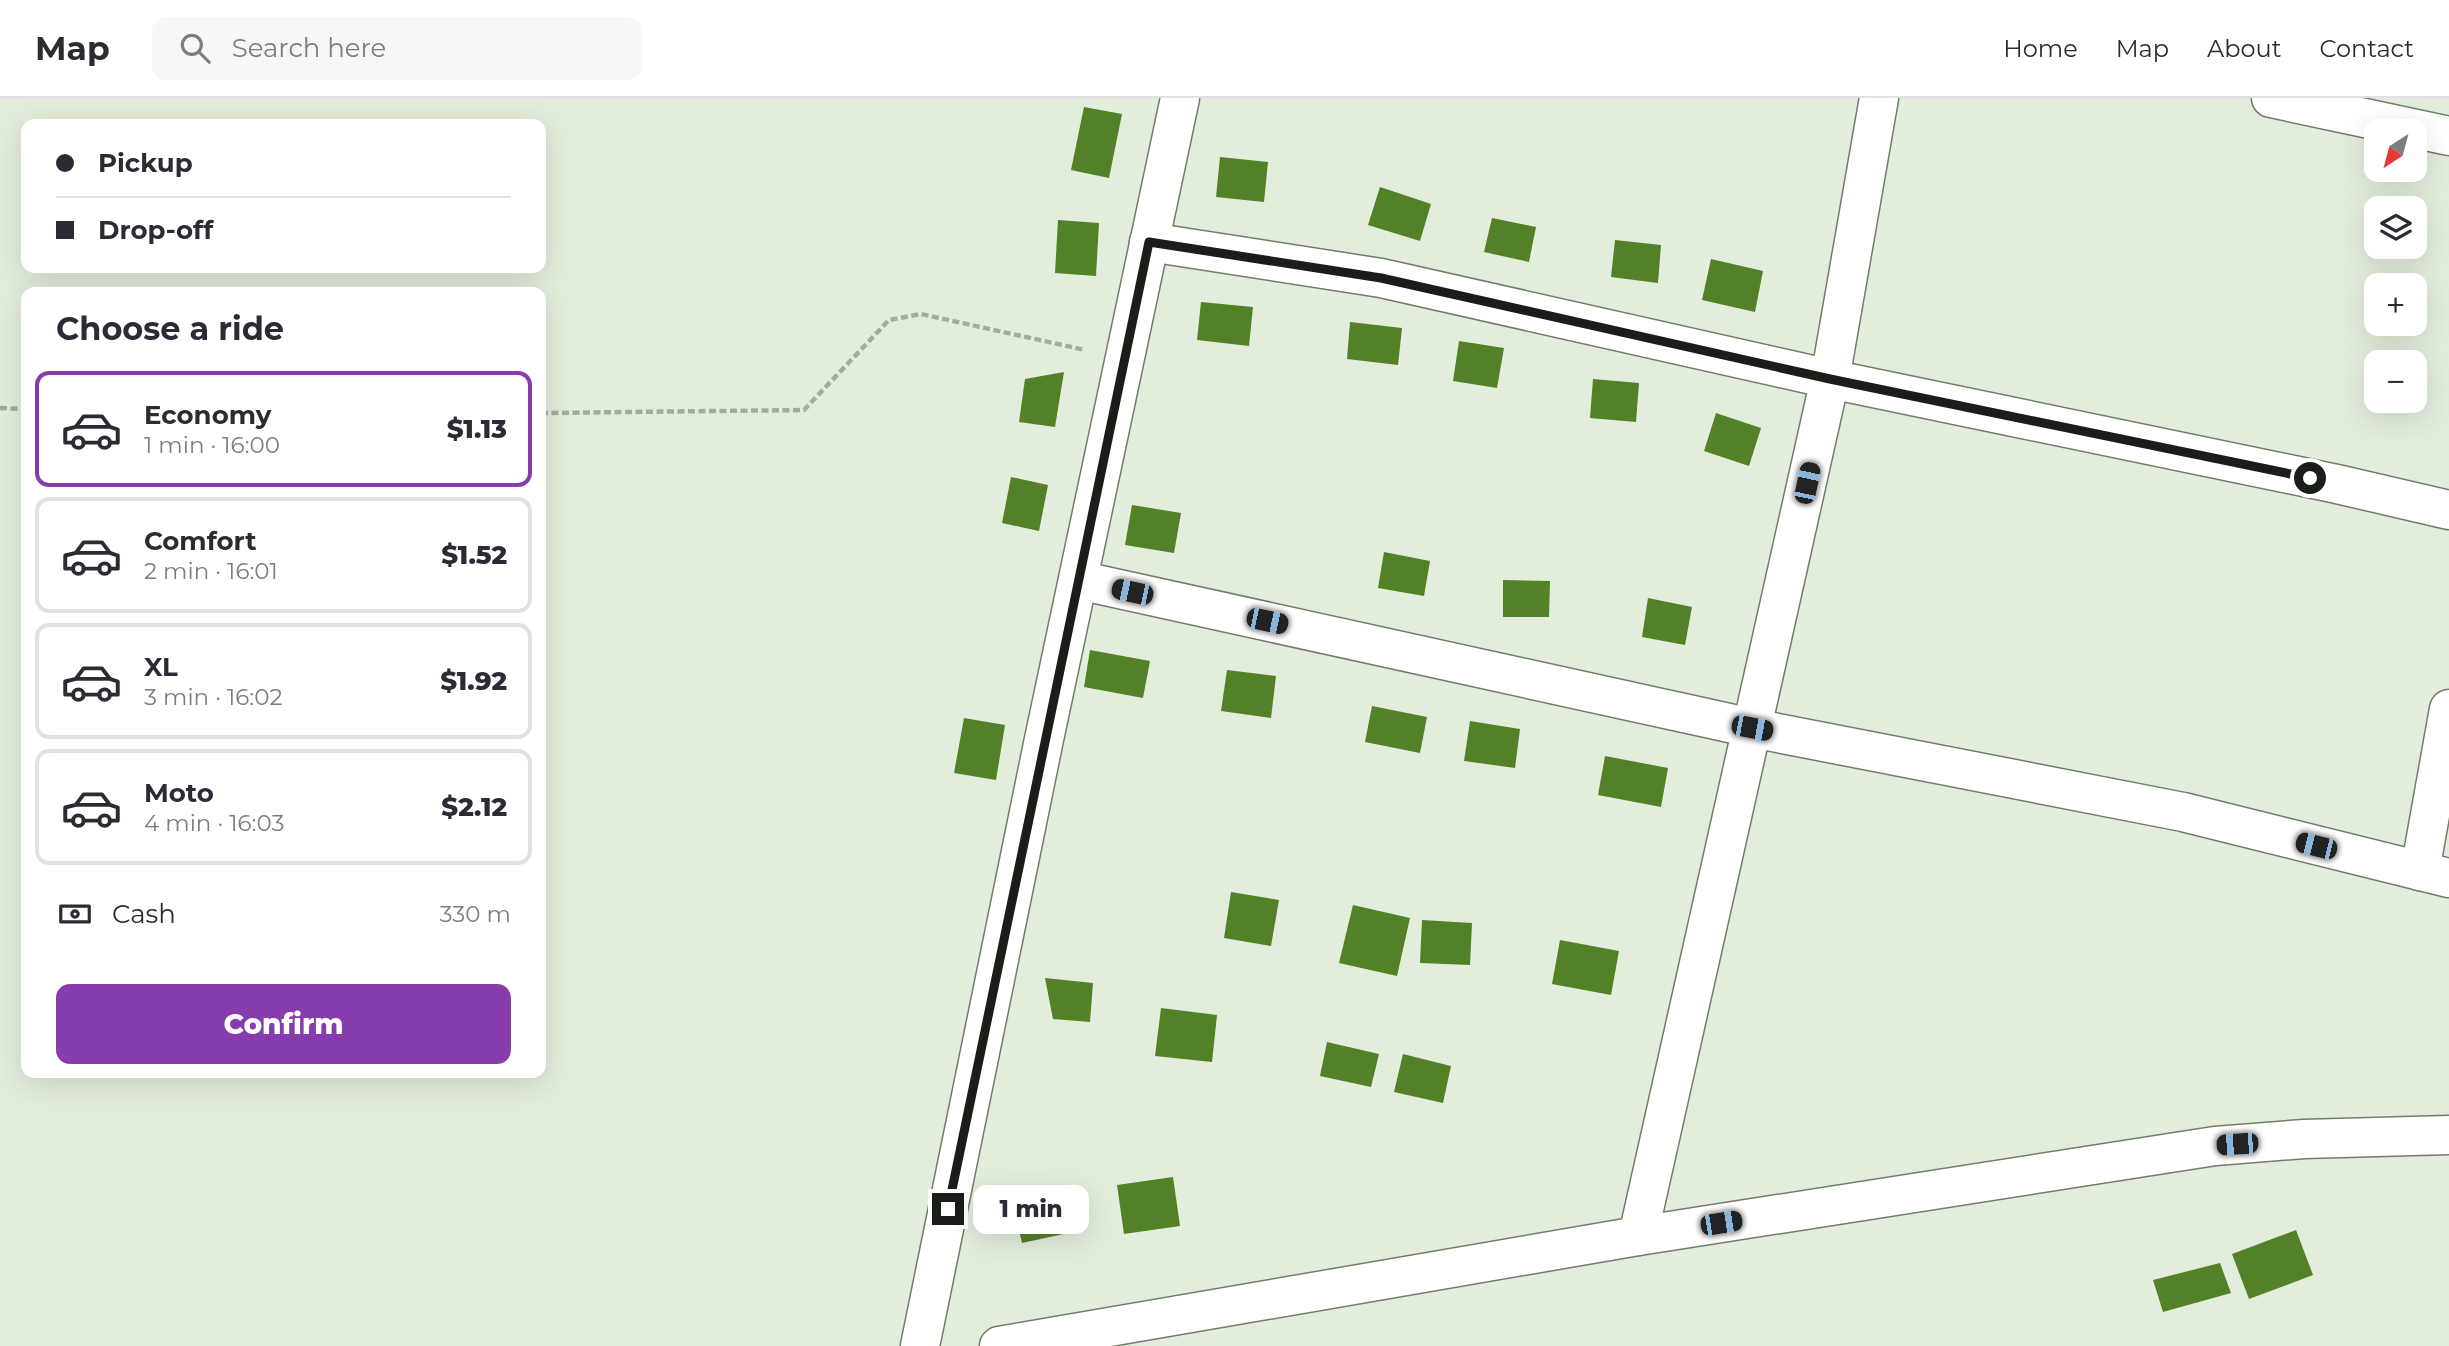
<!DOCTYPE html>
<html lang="en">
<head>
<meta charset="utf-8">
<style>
	:root { --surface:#fff; --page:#f7f7f7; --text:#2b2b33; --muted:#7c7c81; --line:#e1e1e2; --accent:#873cad }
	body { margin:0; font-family:Montserrat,sans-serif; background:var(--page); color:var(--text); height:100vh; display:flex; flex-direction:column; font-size:26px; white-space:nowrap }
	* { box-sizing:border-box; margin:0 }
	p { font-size:23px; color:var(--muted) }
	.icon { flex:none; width:38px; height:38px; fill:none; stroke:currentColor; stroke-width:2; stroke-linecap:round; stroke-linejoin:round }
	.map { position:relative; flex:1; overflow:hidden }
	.details { position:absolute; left:21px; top:189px; width:525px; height:791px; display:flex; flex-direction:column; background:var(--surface); border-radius:14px; box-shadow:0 7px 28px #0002 }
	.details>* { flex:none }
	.guide { position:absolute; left:21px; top:21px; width:525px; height:154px; border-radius:14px; box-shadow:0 7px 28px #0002; display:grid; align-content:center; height:154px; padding:0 35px; background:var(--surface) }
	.needle { width:46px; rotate:216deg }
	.fabs { position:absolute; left:2364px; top:21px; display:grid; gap:14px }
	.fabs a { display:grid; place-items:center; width:63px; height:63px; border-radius:14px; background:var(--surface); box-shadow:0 7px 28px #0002; font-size:35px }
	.end { position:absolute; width:32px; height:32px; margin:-16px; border:9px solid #1a1e18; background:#fff; box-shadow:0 0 0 4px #fff }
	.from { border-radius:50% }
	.bubble { position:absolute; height:49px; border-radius:14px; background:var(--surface); box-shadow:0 7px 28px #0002; font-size:23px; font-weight:800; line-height:49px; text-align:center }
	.car { position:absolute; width:21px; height:42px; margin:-21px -10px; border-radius:9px; box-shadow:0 0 5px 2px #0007; background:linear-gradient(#222 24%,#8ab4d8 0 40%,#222 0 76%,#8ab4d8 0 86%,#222 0) }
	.guide b { display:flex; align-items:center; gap:24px; height:66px; font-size:26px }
	.guide b+b { border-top:2px solid var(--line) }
	.guide i { width:18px; height:18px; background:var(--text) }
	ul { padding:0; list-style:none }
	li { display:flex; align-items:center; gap:21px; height:116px; margin:0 14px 10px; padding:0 21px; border:4px solid var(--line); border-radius:14px }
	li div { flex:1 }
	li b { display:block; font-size:26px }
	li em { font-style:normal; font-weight:800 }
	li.selected { border-color:var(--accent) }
	li>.icon { width:63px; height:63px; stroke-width:1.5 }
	h2 { padding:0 35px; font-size:32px; line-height:84px }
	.pay { display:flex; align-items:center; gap:18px; height:77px; padding:0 35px; font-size:26px }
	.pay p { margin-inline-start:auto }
	.button { display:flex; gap:14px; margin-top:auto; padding:14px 35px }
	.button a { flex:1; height:80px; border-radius:14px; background:var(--accent); color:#fff; font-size:28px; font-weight:800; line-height:80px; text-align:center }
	header { display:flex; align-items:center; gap:42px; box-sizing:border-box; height:98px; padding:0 35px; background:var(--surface); border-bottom:2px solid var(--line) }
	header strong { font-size:33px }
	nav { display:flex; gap:38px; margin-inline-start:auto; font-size:24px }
	.search { width:490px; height:63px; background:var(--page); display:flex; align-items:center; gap:18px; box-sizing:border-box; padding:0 24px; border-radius:14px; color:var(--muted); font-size:26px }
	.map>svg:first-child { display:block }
	.building { fill:#538127 }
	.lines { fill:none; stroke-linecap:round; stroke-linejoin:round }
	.minor-casing { stroke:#737c6c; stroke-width:41 }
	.path { stroke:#a3ab9e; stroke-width:4.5; stroke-dasharray:7 3.5; stroke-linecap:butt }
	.minor { stroke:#fff; stroke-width:38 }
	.route { stroke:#1a1e18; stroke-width:9 }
</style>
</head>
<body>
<header>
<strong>Map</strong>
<div class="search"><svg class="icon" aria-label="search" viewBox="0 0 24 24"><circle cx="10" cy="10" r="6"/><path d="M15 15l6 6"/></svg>Search here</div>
<nav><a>Home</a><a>Map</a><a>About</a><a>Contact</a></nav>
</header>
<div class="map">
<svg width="2449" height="1248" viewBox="0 0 2449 1248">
	<rect width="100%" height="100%" fill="#e3eddc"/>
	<!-- building -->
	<g class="building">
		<polygon points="1084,9 1122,16 1109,80 1071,72"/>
		<polygon points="1220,59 1268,64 1264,104 1216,99"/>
		<polygon points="1380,89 1431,106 1420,143 1368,127"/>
		<polygon points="1492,120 1536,129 1529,164 1484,154"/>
		<polygon points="1058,122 1099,125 1096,178 1055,175"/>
		<polygon points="1615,142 1661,147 1658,185 1611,179"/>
		<polygon points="1711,161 1763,173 1755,214 1702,202"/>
		<polygon points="1201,204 1253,209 1249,248 1197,242"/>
		<polygon points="1350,224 1402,230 1398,267 1347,261"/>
		<polygon points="1459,243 1504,250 1497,290 1453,283"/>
		<polygon points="1064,274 1055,329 1019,324 1025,281"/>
		<polygon points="1593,281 1639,285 1636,324 1590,320"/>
		<polygon points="1716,315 1761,330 1749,368 1704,353"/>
		<polygon points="1011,379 1048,387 1039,433 1002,425"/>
		<polygon points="1132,407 1181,415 1174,455 1125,447"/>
		<polygon points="1384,454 1430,463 1424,498 1378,490"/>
		<polygon points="1503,482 1550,483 1549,519 1503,519"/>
		<polygon points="1648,500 1692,509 1685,547 1642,539"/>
		<polygon points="1090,552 1150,563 1143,600 1084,589"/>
		<polygon points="1227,572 1276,578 1271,620 1221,613"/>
		<polygon points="1372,608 1427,619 1420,655 1365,644"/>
		<polygon points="964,620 1005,627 996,682 954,675"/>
		<polygon points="1470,623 1520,631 1515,670 1464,663"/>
		<polygon points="1605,658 1668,670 1661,709 1598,697"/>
		<polygon points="1231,794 1279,802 1271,848 1224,840"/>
		<polygon points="1353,807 1410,820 1397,878 1339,865"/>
		<polygon points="1422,822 1472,825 1470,867 1420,865"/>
		<polygon points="1560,842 1619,853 1611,897 1552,886"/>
		<polygon points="1045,880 1093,885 1090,924 1053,921"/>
		<polygon points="1161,910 1217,917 1212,964 1155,958"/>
		<polygon points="1327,944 1379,956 1371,989 1320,978"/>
		<polygon points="1403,956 1451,968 1443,1005 1394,994"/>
		<polygon points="1173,1079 1180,1128 1124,1136 1117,1087"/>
		<polygon points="1064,1092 1073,1134 1022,1145 1012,1103"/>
		<polygon points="2296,1132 2313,1177 2249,1201 2232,1156"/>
		<polygon points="2220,1165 2231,1195 2163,1214 2153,1182"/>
	</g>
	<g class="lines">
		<!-- minor casing -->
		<g class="minor-casing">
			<g id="minor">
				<polyline points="2271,0 2449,38"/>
				<polyline points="1149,144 1381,180 1830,281 2337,386 2449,412"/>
				<polyline points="1078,482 1752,630 2183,714 2449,780"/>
				<polyline points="2420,773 2449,611"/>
				<polyline points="1638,1138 1830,281 1879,0"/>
				<polyline points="920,1248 1043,646 1180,0"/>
				<polyline points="999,1248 1638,1138 2215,1048 2304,1041 2449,1037"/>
			</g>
		</g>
		<!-- path -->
		<g class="path">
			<polyline points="0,310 26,311"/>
			<polyline points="541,315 804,312 889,222 921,216 1085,252"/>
		</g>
		<!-- minor -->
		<use href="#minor" class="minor"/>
	</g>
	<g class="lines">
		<!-- route -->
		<polyline class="route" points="948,1111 1149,144 1381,180 1830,281 2310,380"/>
	</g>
</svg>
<div class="fabs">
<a><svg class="needle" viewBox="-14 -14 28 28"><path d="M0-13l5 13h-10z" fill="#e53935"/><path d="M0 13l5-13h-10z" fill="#7c7c81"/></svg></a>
<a><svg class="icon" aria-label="layers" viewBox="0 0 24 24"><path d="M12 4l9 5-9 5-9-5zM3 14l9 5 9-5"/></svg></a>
<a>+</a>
<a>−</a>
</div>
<i class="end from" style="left:2310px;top:380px"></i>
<i class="end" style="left:948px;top:1111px"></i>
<div class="bubble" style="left:973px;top:1087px;width:116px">1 min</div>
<i class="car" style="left:1807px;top:385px;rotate:12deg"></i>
<i class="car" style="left:1132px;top:494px;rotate:282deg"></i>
<i class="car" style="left:1267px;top:523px;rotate:102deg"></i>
<i class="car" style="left:1752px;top:630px;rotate:101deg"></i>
<i class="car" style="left:2316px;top:748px;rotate:284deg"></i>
<i class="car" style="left:2237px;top:1046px;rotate:266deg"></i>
<i class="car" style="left:1721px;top:1125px;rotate:81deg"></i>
<div class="guide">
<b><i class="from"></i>Pickup</b>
<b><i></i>Drop-off</b>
</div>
<section class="details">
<h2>Choose a ride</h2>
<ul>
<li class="selected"><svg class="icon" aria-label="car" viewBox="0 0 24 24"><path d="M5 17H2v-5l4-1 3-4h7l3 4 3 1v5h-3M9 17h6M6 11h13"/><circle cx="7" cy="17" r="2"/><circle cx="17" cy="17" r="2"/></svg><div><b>Economy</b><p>1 min · 16:00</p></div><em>$1.13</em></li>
<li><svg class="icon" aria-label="car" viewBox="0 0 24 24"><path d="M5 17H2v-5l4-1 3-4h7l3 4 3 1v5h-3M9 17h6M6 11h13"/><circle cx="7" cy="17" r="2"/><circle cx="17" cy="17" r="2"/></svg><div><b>Comfort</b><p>2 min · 16:01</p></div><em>$1.52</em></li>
<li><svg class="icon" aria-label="car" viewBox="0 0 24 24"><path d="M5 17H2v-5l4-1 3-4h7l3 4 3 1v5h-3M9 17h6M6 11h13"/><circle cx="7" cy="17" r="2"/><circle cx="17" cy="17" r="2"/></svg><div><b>XL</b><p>3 min · 16:02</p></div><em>$1.92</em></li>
<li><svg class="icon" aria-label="car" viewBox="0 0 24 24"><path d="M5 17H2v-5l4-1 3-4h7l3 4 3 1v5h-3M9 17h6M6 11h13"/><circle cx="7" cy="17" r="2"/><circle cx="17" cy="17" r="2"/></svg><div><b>Moto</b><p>4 min · 16:03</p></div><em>$2.12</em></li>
</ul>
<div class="pay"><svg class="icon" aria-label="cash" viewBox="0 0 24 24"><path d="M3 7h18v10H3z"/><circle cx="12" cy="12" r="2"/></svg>Cash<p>330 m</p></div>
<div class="button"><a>Confirm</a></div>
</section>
</div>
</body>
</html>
